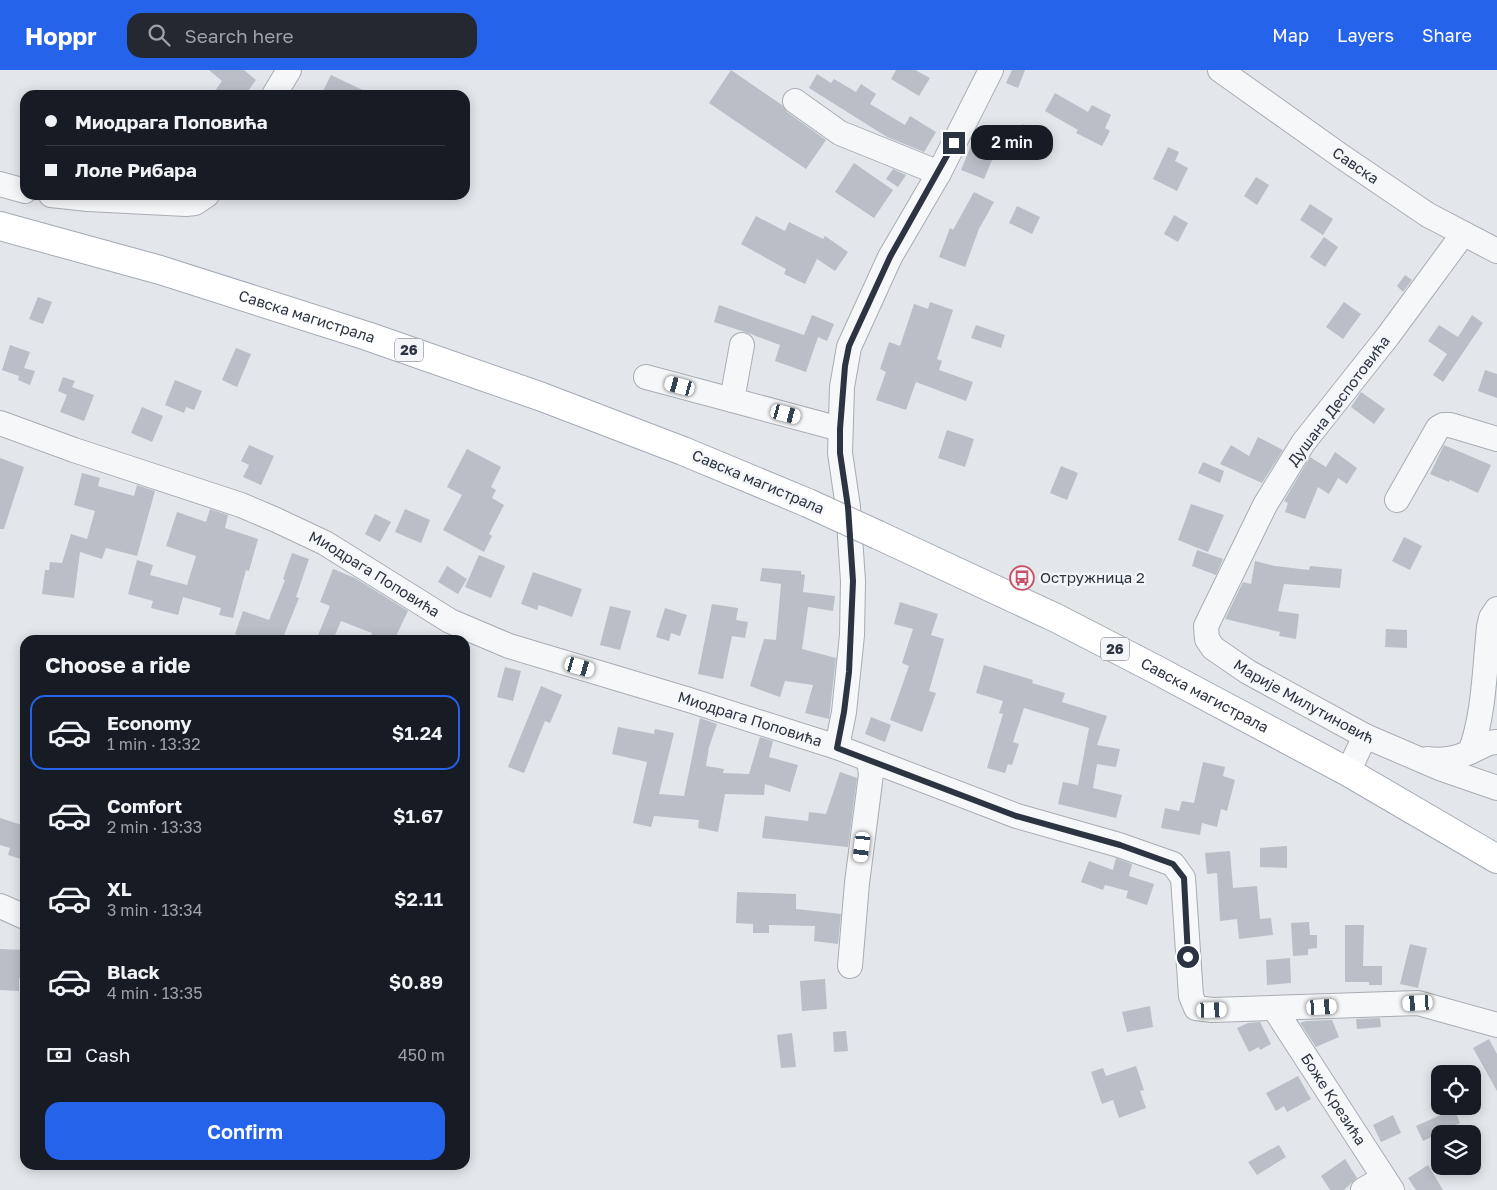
<!DOCTYPE html>
<html lang="en">
<head>
<meta charset="utf-8">
<style>
	:root { --surface:#171b24; --page:#242831; --text:#f1f3f6; --muted:#9ea1a6; --line:#363941; --accent:#2563eb }
	body { margin:0; font-family:"Golos Text",sans-serif; background:var(--page); color:var(--text); height:100vh; display:flex; flex-direction:column; font-size:19px; white-space:nowrap }
	* { box-sizing:border-box; margin:0 }
	p { font-size:16px; color:var(--muted) }
	.icon { flex:none; width:28px; height:28px; fill:none; stroke:currentColor; stroke-width:2; stroke-linecap:round; stroke-linejoin:round }
	.map { position:relative; flex:1; overflow:hidden }
	.side { position:absolute; left:20px; top:565px; width:450px; height:535px; display:flex; flex-direction:column; background:var(--surface); border-radius:15px; box-shadow:0 2px 12px #0003 }
	.side>* { flex:none }
	.top-card { position:absolute; left:20px; top:20px; width:450px; height:110px; border-radius:15px; box-shadow:0 2px 12px #0003; display:grid; align-content:center; height:110px; padding:0 25px; background:var(--surface) }
	.buttons { position:absolute; left:1431px; top:995px; display:grid; gap:10px }
	.buttons a { display:grid; place-items:center; width:50px; height:50px; border-radius:10px; background:var(--surface); box-shadow:0 2px 12px #0003; font-size:25px }
	.end { position:absolute; width:22px; height:22px; margin:-11px; border:6px solid #2c3442; background:#fff; box-shadow:0 0 0 2px #fff }
	.from { border-radius:50% }
	.bubble { position:absolute; height:35px; border-radius:15px; background:var(--surface); box-shadow:0 2px 12px #0003; font-size:16px; font-weight:600; line-height:35px; text-align:center }
	.car { position:absolute; width:15px; height:30px; margin:-15px -8px; border-radius:6px; box-shadow:0 0 4px 1px #0007; background:linear-gradient(#fff 24%,#345 0 40%,#fff 0 76%,#345 0 86%,#fff 0) }
	.top-card b { display:flex; align-items:center; gap:18px; height:48px; font-size:19px }
	.top-card b+b { border-top:1px solid var(--line) }
	.top-card i { width:12px; height:12px; background:var(--text) }
	ul { padding:0; list-style:none }
	li { display:flex; align-items:center; gap:15px; height:75px; margin:0 10px 8px; padding:0 15px; border:2px solid transparent; border-radius:15px }
	li div { flex:1 }
	li b { display:block; font-size:19px }
	li em { font-style:normal; font-weight:600 }
	li.active { border-color:var(--accent) }
	li>.icon { width:45px; height:45px; stroke-width:1.5 }
	h2 { padding:0 25px; font-size:22px; line-height:60px }
	.pay { display:flex; align-items:center; gap:12px; height:55px; padding:0 25px; font-size:19px }
	.pay p { margin-inline-start:auto }
	.button { display:flex; gap:10px; margin-top:auto; padding:10px 25px }
	.button a { flex:1; height:58px; border-radius:15px; background:var(--accent); color:#fff; font-size:20px; font-weight:600; line-height:58px; text-align:center }
	header { display:flex; align-items:center; gap:30px; box-sizing:border-box; height:70px; padding:0 25px; background:var(--accent); color:#fff }
	header strong { font-size:24px }
	nav { display:flex; gap:28px; margin-inline-start:auto; font-size:18px }
	.search { width:350px; height:45px; background:var(--page); display:flex; align-items:center; gap:12px; box-sizing:border-box; padding:0 18px; border-radius:15px; color:var(--muted); font-size:19px }
	.map>svg:first-child { display:block }
	.building { fill:#babfc7 }
	.lines { fill:none; stroke-linecap:round; stroke-linejoin:round }
	.minor-casing { stroke:#a8adb4; stroke-width:26 }
	.major-casing { stroke:#a3abb6; stroke-width:30 }
	.minor { stroke:#f6f7f9; stroke-width:24 }
	.major { stroke:#fff; stroke-width:28 }
	.major-bridge-casing { stroke:#a3abb6; stroke-width:30; stroke-linecap:butt }
	.major-bridge { stroke:#fff; stroke-width:28 }
	.route { stroke:#2c3442; stroke-width:6 }
	.labels { text-anchor:middle; stroke-width:5; stroke-linejoin:round; paint-order:stroke }
	.shield { fill:#f3f5f8; stroke:#686e79; stroke-width:1 }
	.shield-label { font-size:14px; font-weight:bold; fill:#2c3442 }
	.street-label { font-size:15px; fill:#2c3442; stroke:#f3f5f8 }
	.poi-label { font-size:15px; fill:#2c3442; stroke:#f3f5f8; text-anchor:start }
</style>
</head>
<body>
<header>
<strong>Hoppr</strong>
<div class="search"><svg class="icon" aria-label="search" viewBox="0 0 24 24"><circle cx="10" cy="10" r="6"/><path d="M15 15l6 6"/></svg>Search here</div>
<nav><a>Map</a><a>Layers</a><a>Share</a></nav>
</header>
<div class="map">
<svg width="1497" height="1120" viewBox="0 0 1497 1120">
	<rect width="100%" height="100%" fill="#e3e6ea"/>
	<!-- building -->
	<g class="building">
		<polygon points="209,0 244,0 256,10 245,25 212,25 222,11"/>
		<polygon points="731,0 782,35 787,42 826,70 806,99 709,33"/>
		<polygon points="896,0 915,0 930,8 919,26 891,9"/>
		<polygon points="1012,0 1025,0 1018,18 1006,13"/>
		<polygon points="817,4 831,13 834,9 856,22 861,14 876,24 870,34 905,55 910,46 936,62 924,82 887,67 809,18"/>
		<polygon points="331,5 373,25 321,25"/>
		<polygon points="1055,23 1088,42 1092,35 1111,45 1105,58 1110,61 1102,76 1076,63 1078,60 1045,41"/>
		<polygon points="1023,54 1039,63 1032,76 1016,68"/>
		<polygon points="972,73 995,83 984,109 961,100"/>
		<polygon points="1168,77 1179,82 1175,91 1188,98 1177,121 1153,109"/>
		<polygon points="854,93 893,120 874,148 835,122"/>
		<polygon points="893,99 906,105 898,117 886,109"/>
		<polygon points="1256,107 1269,115 1257,135 1244,126"/>
		<polygon points="974,122 994,132 979,159 965,197 939,187 950,158 953,160"/>
		<polygon points="1310,134 1333,149 1323,165 1300,150"/>
		<polygon points="1017,136 1040,147 1032,164 1009,153"/>
		<polygon points="1174,145 1188,153 1178,172 1164,164"/>
		<polygon points="756,146 785,161 789,152 823,169 825,166 848,182 835,201 817,189 805,214 784,204 786,199 741,174"/>
		<polygon points="1324,167 1338,177 1325,197 1310,187"/>
		<polygon points="1405,205 1412,210 1403,222 1397,216"/>
		<polygon points="38,227 52,232 43,254 29,249"/>
		<polygon points="930,232 953,240 937,289 942,291 939,300 973,312 966,331 916,312 906,340 876,330 886,302 880,299 889,272 900,276 914,234 928,239"/>
		<polygon points="1344,232 1361,244 1343,269 1326,257"/>
		<polygon points="719,235 804,265 812,245 834,254 827,271 818,267 806,302 775,291 780,275 745,262 714,252"/>
		<polygon points="1472,245 1483,253 1443,312 1433,305 1447,284 1428,271 1439,255 1458,267"/>
		<polygon points="976,255 1005,265 1001,278 971,268"/>
		<polygon points="10,275 30,282 24,298 35,301 30,315 18,310 19,306 2,300"/>
		<polygon points="236,278 251,284 237,317 222,310"/>
		<polygon points="1485,300 1497,304 1497,328 1478,321"/>
		<polygon points="63,307 75,311 72,317 94,325 84,351 60,342 67,325 58,321"/>
		<polygon points="175,310 202,321 194,340 186,337 184,343 165,335"/>
		<polygon points="1361,322 1385,339 1374,354 1351,337"/>
		<polygon points="142,337 163,346 152,372 131,363"/>
		<polygon points="947,360 974,369 965,397 938,388"/>
		<polygon points="1258,367 1283,380 1262,413 1220,394 1231,375 1249,386"/>
		<polygon points="249,375 274,386 261,415 243,407 249,395 241,391"/>
		<polygon points="1444,375 1491,395 1478,423 1450,410 1449,412 1430,404"/>
		<polygon points="467,379 501,397 491,417 496,420 492,428 504,435 489,464 492,466 484,482 443,460 462,425 447,417"/>
		<polygon points="1335,382 1357,398 1347,414 1338,408 1329,424 1318,417 1305,449 1285,442 1288,433 1284,431 1310,387 1326,397"/>
		<polygon points="0,388 24,397 4,459 0,459"/>
		<polygon points="1203,392 1224,401 1220,413 1198,403"/>
		<polygon points="1061,396 1078,403 1067,430 1050,423"/>
		<polygon points="82,403 100,408 98,416 134,426 137,415 155,421 137,486 106,478 102,489 80,482 74,528 42,524 45,500 49,500 50,492 62,493 71,464 87,469 95,441 74,435"/>
		<polygon points="1191,434 1224,445 1208,482 1178,470"/>
		<polygon points="210,439 228,445 225,458 258,469 249,501 246,500 233,548 219,545 221,538 183,527 178,545 151,538 153,531 128,524 137,490 153,495 150,505 187,515 196,486 166,476 177,442 206,452"/>
		<polygon points="405,439 430,450 421,473 395,462"/>
		<polygon points="375,444 391,452 380,472 365,464"/>
		<polygon points="1404,467 1422,476 1410,500 1392,491"/>
		<polygon points="1197,480 1223,489 1216,505 1192,496"/>
		<polygon points="292,483 309,489 296,527 299,528 282,570 253,570 235,564 243,541 269,550 285,510 283,509"/>
		<polygon points="479,485 505,496 491,528 465,517"/>
		<polygon points="1255,491 1275,496 1309,500 1310,496 1342,499 1340,518 1284,514 1278,541 1299,544 1296,569 1279,566 1280,562 1225,549 1243,512 1251,514"/>
		<polygon points="447,496 467,509 458,524 438,512"/>
		<polygon points="762,498 801,501 801,504 805,505 803,522 835,526 833,541 808,537 802,579 836,588 829,649 805,643 813,615 785,611 780,627 750,616 764,569 776,570 781,514 760,511"/>
		<polygon points="333,499 355,508 408,541 394,570 369,570 372,563 341,551 333,570 316,570 330,536 320,532"/>
		<polygon points="533,502 582,519 572,547 539,535 537,540 521,534"/>
		<polygon points="900,532 938,544 931,565 944,569 929,621 936,623 922,662 890,650 909,596 902,593 913,559 894,554"/>
		<polygon points="712,534 738,538 736,550 748,552 745,568 732,566 723,609 698,604"/>
		<polygon points="610,536 631,541 620,580 600,575"/>
		<polygon points="665,538 687,545 680,566 671,563 669,571 656,567"/>
		<polygon points="1386,559 1407,560 1407,578 1385,577"/>
		<polygon points="984,595 1033,610 1032,613 1065,623 1062,632 1107,646 1097,675 1120,679 1116,697 1097,694 1093,718 1122,725 1116,748 1058,734 1063,712 1078,715 1089,658 1024,638 1013,672 1019,674 1012,695 1008,694 1005,703 987,698 1003,644 999,643 1003,631 976,623"/>
		<polygon points="505,597 521,601 513,631 497,627"/>
		<polygon points="541,616 562,625 550,653 545,651 524,703 508,697"/>
		<polygon points="871,647 891,655 885,672 865,664"/>
		<polygon points="700,648 717,654 709,677 706,696 724,699 723,703 749,704 760,667 773,671 769,687 798,695 790,722 765,714 764,725 725,724 718,762 698,758 699,750 654,746 651,757 633,753 647,692 612,684 618,657 654,664 655,659 674,663 659,724 684,726"/>
		<polygon points="1203,692 1225,697 1223,706 1235,710 1227,741 1221,739 1217,757 1202,753 1200,765 1161,758 1165,738 1179,741 1182,731 1194,733"/>
		<polygon points="840,702 857,708 848,777 762,768 765,746 808,751 809,742 826,744"/>
		<polygon points="0,748 25,756 25,776 21,789 8,785 10,778 0,775"/>
		<polygon points="1287,776 1287,798 1260,797 1260,778"/>
		<polygon points="1230,781 1233,818 1257,816 1260,849 1271,848 1273,865 1239,869 1237,849 1220,851 1217,803 1207,804 1205,783"/>
		<polygon points="1116,788 1132,794 1129,806 1154,814 1147,835 1126,828 1128,821 1105,815 1103,820 1081,812 1089,791 1113,800"/>
		<polygon points="737,822 796,824 796,839 841,844 838,874 814,871 815,856 769,855 769,863 753,863 753,854 736,853"/>
		<polygon points="1309,852 1310,865 1317,865 1317,878 1308,879 1308,885 1293,886 1291,853"/>
		<polygon points="1345,855 1364,855 1363,896 1382,896 1382,915 1369,915 1369,912 1345,912"/>
		<polygon points="1410,874 1427,878 1418,918 1400,914"/>
		<polygon points="0,879 25,880 25,908 19,908 19,921 0,920"/>
		<polygon points="1290,888 1291,913 1267,915 1266,890"/>
		<polygon points="825,909 827,939 802,941 800,911"/>
		<polygon points="1150,936 1153,957 1127,962 1122,942"/>
		<polygon points="1380,948 1381,957 1357,959 1356,949"/>
		<polygon points="1332,950 1339,967 1316,977 1300,953 1306,951"/>
		<polygon points="1260,952 1271,974 1260,980 1259,977 1249,982 1237,958 1248,953"/>
		<polygon points="846,961 848,981 834,982 833,962"/>
		<polygon points="792,963 796,997 781,998 777,965"/>
		<polygon points="1489,969 1497,984 1497,1021 1473,978"/>
		<polygon points="1136,996 1144,1020 1140,1021 1146,1038 1119,1048 1113,1030 1102,1034 1091,1002 1103,998 1106,1006"/>
		<polygon points="1298,1006 1311,1029 1287,1042 1284,1036 1276,1041 1266,1023"/>
		<polygon points="1454,1039 1460,1053 1423,1071 1416,1056"/>
		<polygon points="1393,1045 1401,1063 1381,1072 1373,1055"/>
		<polygon points="1279,1075 1286,1087 1257,1105 1248,1092"/>
		<polygon points="1345,1089 1357,1108 1344,1120 1330,1120 1321,1106"/>
		<polygon points="1428,1095 1443,1120 1416,1120 1408,1108"/>
	</g>
	<g class="lines">
		<!-- minor casing -->
		<g class="minor-casing">
			<g id="minor">
				<path id="s1" d="M 1220,0 L 1341,86 L 1428,145 L 1497,181"/>
				<polyline points="274,25 289,0"/>
				<polyline points="795,31 840,63 939,103"/>
				<polyline points="0,114 25,121"/>
				<polyline points="51,125 88,129 186,134 195,133 207,125"/>
				<path id="s2" d="M 1463,164 L 1388,266 L 1303,373 L 1265,435 L 1206,556 L 1207,569 L 1213,578 L 1248,602 L 1365,666 L 1442,699 L 1497,718"/>
				<polyline points="742,275 732,330 840,359"/>
				<polyline points="646,307 732,330"/>
				<path id="s3" d="M 0,353 L 74,380 L 241,435 L 274,449 L 325,473 L 450,551 L 509,576 L 686,629 L 837,677 L 1017,746 L 1119,775 L 1173,794 L 1183,808 L 1191,926 L 1196,938 L 1212,940 L 1418,933 L 1497,955"/>
				<polyline points="1397,430 1438,358 1443,355 1450,355 1497,369"/>
				<polyline points="837,677 844,642 852,565 853,511 848,437 840,383 842,317 849,277 890,187 939,103 991,0"/>
				<polyline points="1470,682 1489,673 1497,672"/>
				<path d="M 1427,689 C 1443,691 1455,689 1470,682 C 1484,648 1485,594 1489,557 L 1491,548 L 1497,539"/>
				<polyline points="1348,702 1365,666"/>
				<polyline points="0,836 25,847"/>
				<polyline points="850,896 857,813 871,704 869,690"/>
				<path id="s4" d="M 1274,938 L 1392,1120"/>
				<polyline points="1363,1120 1384,1108"/>
			</g>
		</g>
		<!-- major casing -->
		<g class="major-casing">
			<g id="major">
				<path id="s5" d="M 0,156 L 160,200 L 367,266 L 542,327 L 683,381 L 808,433"/>
				<path id="s6" d="M 878,465 L 1056,548 L 1153,598 L 1348,702 L 1497,789"/>
			</g>
		</g>
		<!-- minor -->
		<use href="#minor" class="minor"/>
		<!-- major -->
		<use href="#major" class="major"/>
		<!-- major-bridge casing -->
		<g class="major-bridge-casing">
			<polyline id="major-bridge" points="808,433 878,465"/>
		</g>
		<!-- major-bridge -->
		<use href="#major-bridge" class="major-bridge"/>
	</g>
	<g class="lines">
		<!-- route -->
		<polyline class="route" points="954,73 890,187 849,276 845,296 840,359 840,383 848,437 853,511 849,602 844,642 837,678 1016,746 1120,775 1173,794 1184,808 1188,887"/>
	</g>
	<!-- icons -->
	<defs>
		<g id="bus-ring" transform="scale(1.25)"><circle r="9.5" fill="#f3f5f8" stroke="#c94f64" stroke-width="1.5"/><path d="M-5-6H5V4H4V6H2V4H-2V6H-4V4H-5ZM-3.5-4V0h7V-4ZM-3.5 1.2v1.5H-2V1.2ZM2 1.2v1.5H3.5V1.2Z" fill="#c94f64"/></g>
	</defs>
	<g fill-rule="evenodd">
		<use href="#bus-ring" x="1022" y="508"/>
	</g>
	<g class="labels">
		<!-- shield labels -->
		<g class="shield">
			<rect x="395" y="268.5" width="28" height="23" rx="4"/>
			<rect x="1101" y="567.5" width="28" height="23" rx="4"/>
		</g>
		<g class="shield-label">
			<text x="409" y="285">26</text>
			<text x="1115" y="584">26</text>
		</g>
		<!-- street labels -->
		<g class="street-label">
			<text dy="5" stroke="none"><textPath href="#s1" startOffset="166">Савска</textPath></text>
			<text dy="5" stroke="none"><textPath href="#s5" startOffset="320">Савска магистрала</textPath></text>
			<text transform="translate(1339 331) rotate(-53)" y="5">Душана Деспотовића</text>
			<text transform="translate(758 412) rotate(23)" y="5">Савска магистрала</text>
			<text dy="5" stroke="none"><textPath href="#s3" startOffset="405">Миодрага Поповића</textPath></text>
			<text dy="5" stroke="none"><textPath href="#s6" startOffset="364">Савска магистрала</textPath></text>
			<text dy="5" stroke="none"><textPath href="#s2" startOffset="600">Марије Милутиновић</textPath></text>
			<text dy="5" stroke="none"><textPath href="#s3" startOffset="810">Миодрага Поповића</textPath></text>
			<text dy="5" stroke="none"><textPath href="#s4" startOffset="109">Боже Крезића</textPath></text>
		</g>
		<!-- poi labels -->
		<g class="poi-label">
			<text x="1040" y="513">Остружница 2</text>
		</g>
	</g>
</svg>
<div class="buttons">
<a><svg class="icon" aria-label="locate" viewBox="0 0 24 24"><circle cx="12" cy="12" r="6"/><path d="M12 2v4M12 18v4M2 12h4M18 12h4"/></svg></a>
<a><svg class="icon" aria-label="layers" viewBox="0 0 24 24"><path d="M12 4l9 5-9 5-9-5zM3 14l9 5 9-5"/></svg></a>
</div>
<i class="end from" style="left:1188px;top:887px"></i>
<i class="end" style="left:954px;top:73px"></i>
<div class="bubble" style="left:971px;top:55px;width:82px">2 min</div>
<i class="car" style="left:680px;top:316px;rotate:285deg"></i>
<i class="car" style="left:786px;top:344px;rotate:105deg"></i>
<i class="car" style="left:580px;top:597px;rotate:106deg"></i>
<i class="car" style="left:862px;top:777px;rotate:187deg"></i>
<i class="car" style="left:1418px;top:933px;rotate:267deg"></i>
<i class="car" style="left:1322px;top:937px;rotate:87deg"></i>
<i class="car" style="left:1212px;top:940px;rotate:88deg"></i>
<div class="top-card">
<b><i class="from"></i>Миодрага Поповића</b>
<b><i></i>Лоле Рибара</b>
</div>
<section class="side">
<h2>Choose a ride</h2>
<ul>
<li class="active"><svg class="icon" aria-label="car" viewBox="0 0 24 24"><path d="M5 17H2v-5l4-1 3-4h7l3 4 3 1v5h-3M9 17h6M6 11h13"/><circle cx="7" cy="17" r="2"/><circle cx="17" cy="17" r="2"/></svg><div><b>Economy</b><p>1 min · 13:32</p></div><em>$1.24</em></li>
<li><svg class="icon" aria-label="car" viewBox="0 0 24 24"><path d="M5 17H2v-5l4-1 3-4h7l3 4 3 1v5h-3M9 17h6M6 11h13"/><circle cx="7" cy="17" r="2"/><circle cx="17" cy="17" r="2"/></svg><div><b>Comfort</b><p>2 min · 13:33</p></div><em>$1.67</em></li>
<li><svg class="icon" aria-label="car" viewBox="0 0 24 24"><path d="M5 17H2v-5l4-1 3-4h7l3 4 3 1v5h-3M9 17h6M6 11h13"/><circle cx="7" cy="17" r="2"/><circle cx="17" cy="17" r="2"/></svg><div><b>XL</b><p>3 min · 13:34</p></div><em>$2.11</em></li>
<li><svg class="icon" aria-label="car" viewBox="0 0 24 24"><path d="M5 17H2v-5l4-1 3-4h7l3 4 3 1v5h-3M9 17h6M6 11h13"/><circle cx="7" cy="17" r="2"/><circle cx="17" cy="17" r="2"/></svg><div><b>Black</b><p>4 min · 13:35</p></div><em>$0.89</em></li>
</ul>
<div class="pay"><svg class="icon" aria-label="cash" viewBox="0 0 24 24"><path d="M3 7h18v10H3z"/><circle cx="12" cy="12" r="2"/></svg>Cash<p>450 m</p></div>
<div class="button"><a>Confirm</a></div>
</section>
</div>
</body>
</html>
